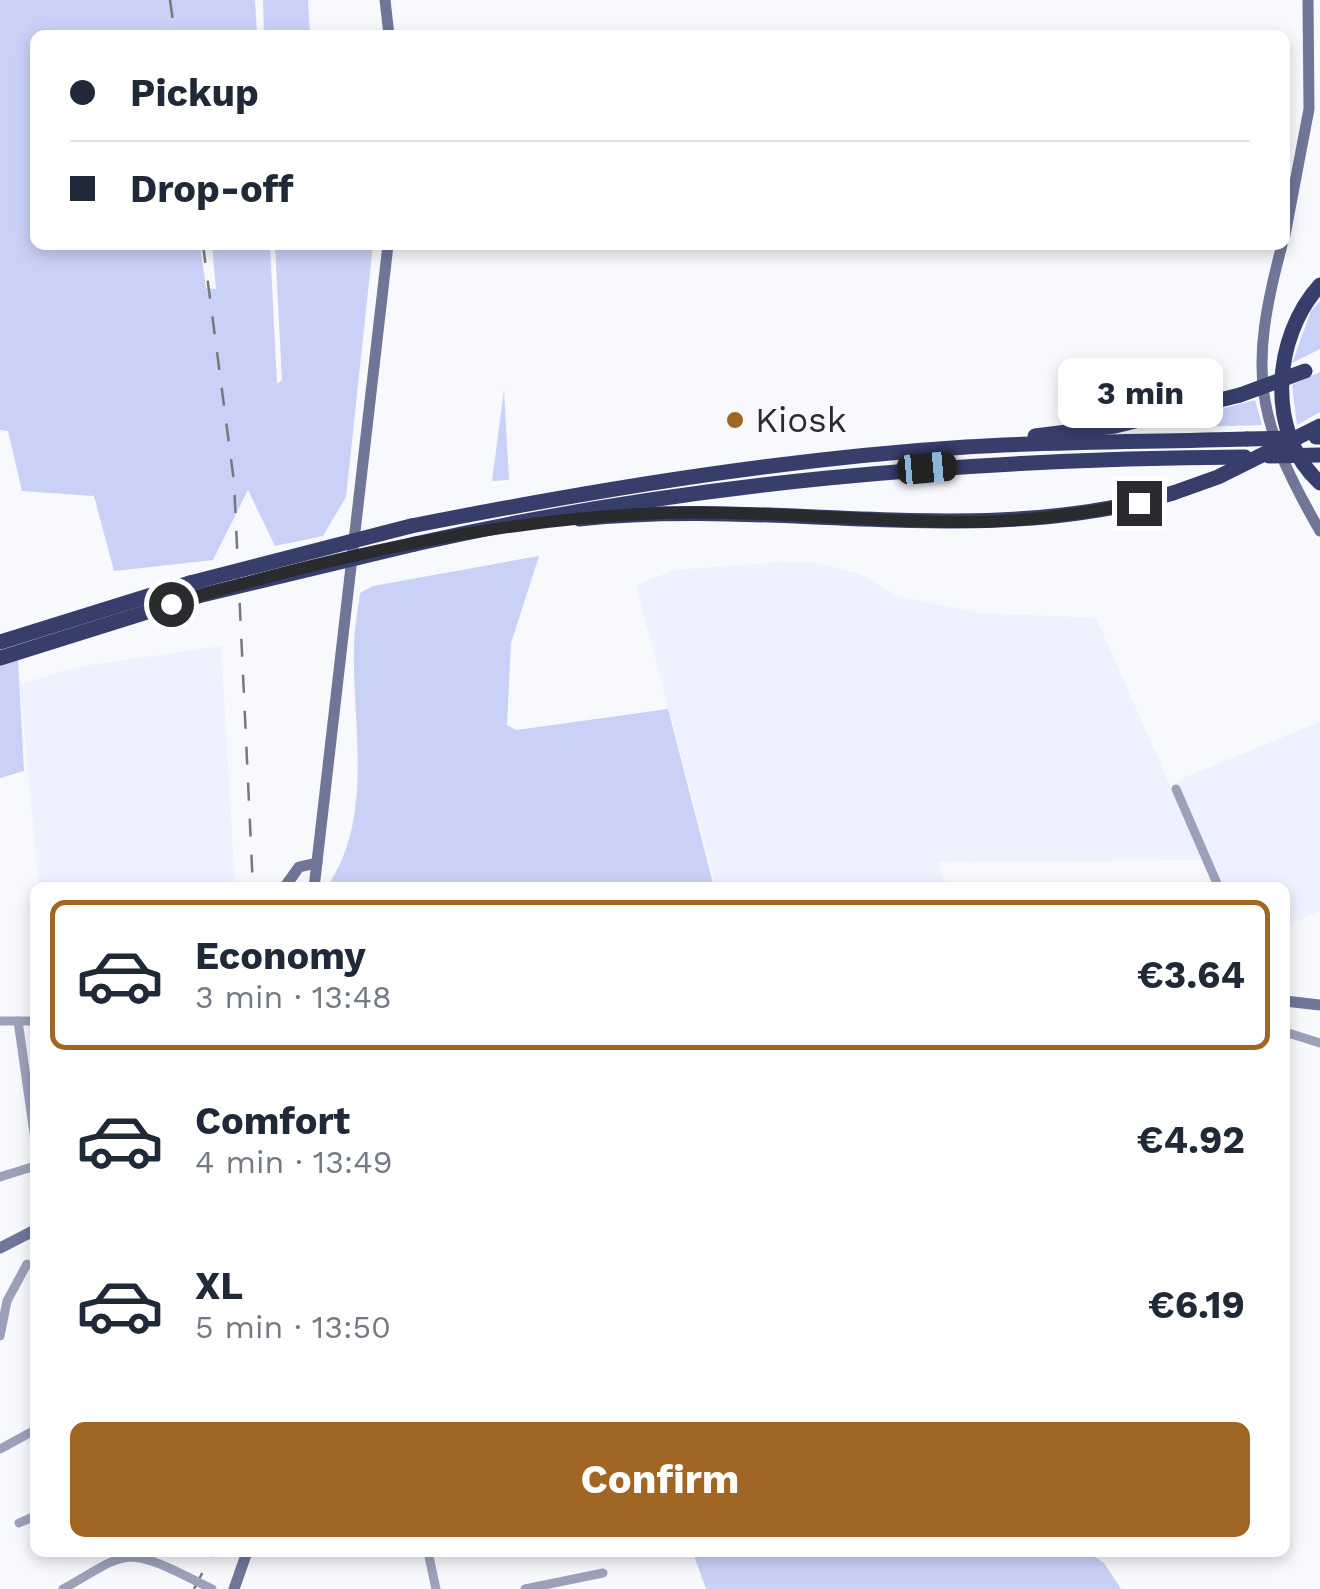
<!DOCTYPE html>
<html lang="en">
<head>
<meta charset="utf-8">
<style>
	:root { --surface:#fff; --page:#f2f2f3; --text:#1f2937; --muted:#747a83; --line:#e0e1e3; --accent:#a06724 }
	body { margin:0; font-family:"Work Sans",sans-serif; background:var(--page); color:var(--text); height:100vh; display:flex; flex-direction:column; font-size:38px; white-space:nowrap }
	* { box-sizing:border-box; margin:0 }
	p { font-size:32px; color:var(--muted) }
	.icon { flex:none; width:55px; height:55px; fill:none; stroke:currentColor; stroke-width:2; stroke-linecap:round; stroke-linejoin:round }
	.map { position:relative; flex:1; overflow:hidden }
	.sheet { position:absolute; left:30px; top:882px; width:1260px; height:675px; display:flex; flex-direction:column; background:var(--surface); border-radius:15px; box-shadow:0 5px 15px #0003 }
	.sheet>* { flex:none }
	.guide { position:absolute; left:30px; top:30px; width:1260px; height:220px; border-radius:15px; box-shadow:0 5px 15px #0003; display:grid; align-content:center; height:220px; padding:0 40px; background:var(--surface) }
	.end { position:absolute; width:45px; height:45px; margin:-22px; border:12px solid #2a2b2f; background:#fff; box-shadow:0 0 0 5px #fff }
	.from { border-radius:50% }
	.bubble { position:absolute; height:70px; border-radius:15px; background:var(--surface); box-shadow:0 5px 15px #0003; font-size:32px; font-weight:700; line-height:70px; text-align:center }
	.car { position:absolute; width:30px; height:60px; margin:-30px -15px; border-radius:12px; box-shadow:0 0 8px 2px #0007; background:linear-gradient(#222 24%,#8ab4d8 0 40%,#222 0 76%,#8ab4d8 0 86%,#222 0) }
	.guide b { display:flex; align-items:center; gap:35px; height:95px; font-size:38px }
	.guide b+b { border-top:2px solid var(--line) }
	.guide i { width:25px; height:25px; background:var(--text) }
	ul { padding:18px 0 0; list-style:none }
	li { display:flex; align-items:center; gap:30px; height:150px; margin:0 20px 15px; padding:0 20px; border:5px solid transparent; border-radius:15px }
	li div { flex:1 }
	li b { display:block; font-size:38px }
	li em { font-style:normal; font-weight:700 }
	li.current { border-color:var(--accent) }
	li>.icon { width:90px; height:90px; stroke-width:1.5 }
	.primary-button { display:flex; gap:20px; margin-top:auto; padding:20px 40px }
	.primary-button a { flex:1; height:115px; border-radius:15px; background:var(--accent); color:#fff; font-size:40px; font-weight:700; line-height:115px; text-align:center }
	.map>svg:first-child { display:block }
	.built { fill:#eef1ff }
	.green { fill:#c9d1f6 }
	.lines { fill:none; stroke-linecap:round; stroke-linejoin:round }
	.street { stroke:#9ca1b9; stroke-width:9 }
	.secondary { stroke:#6f7698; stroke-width:11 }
	.highway { stroke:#383e6c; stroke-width:15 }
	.rail { stroke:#77787c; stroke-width:2.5; stroke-dasharray:18 18; stroke-linecap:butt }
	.street-bridge { stroke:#9ca1b9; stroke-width:9 }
	.highway-bridge { stroke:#383e6c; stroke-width:15 }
	.route { stroke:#2a2b2f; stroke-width:12 }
	.poi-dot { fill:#a06724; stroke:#f8f9fd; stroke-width:4 }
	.labels { text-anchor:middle; stroke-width:10; stroke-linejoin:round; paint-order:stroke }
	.poi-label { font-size:35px; fill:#2a2b2f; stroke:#f8f9fd; text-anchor:start }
</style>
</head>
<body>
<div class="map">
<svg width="1320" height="1589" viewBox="0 0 1320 1589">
	<rect width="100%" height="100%" fill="#f8f9fd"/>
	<!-- built -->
	<g class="built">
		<polygon points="782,562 818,563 861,574 896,596 979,613 1096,618 1203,860 938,862 947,887 716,887 636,585 674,570"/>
		<polygon points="221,646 235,887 39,887 20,684 78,667"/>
		<polygon points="1320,722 1320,911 1285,926 1285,888 1219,887 1176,781"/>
	</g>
	<!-- green -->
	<g class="green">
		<polygon points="0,0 255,0 257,35 35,35 35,245 200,245 206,288 216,289 212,245 270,245 277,384 282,380 275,245 373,245 346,497 323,536 275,546 248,490 213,560 114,571 94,496 22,491 8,431 0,430"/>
		<polygon points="263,0 308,0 310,35 264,35"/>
		<polygon points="1320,301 1320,349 1292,363 1311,311"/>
		<polygon points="1320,372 1320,412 1297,425 1292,385"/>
		<polygon points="504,390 509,480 492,481"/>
		<polygon points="1255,400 1262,425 1193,427 1191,417"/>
		<path d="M 539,556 L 511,643 L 507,725 L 516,730 L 668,709 L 714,887 L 327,887 C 375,817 352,725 354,647 C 354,629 358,611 360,593 L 373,586 Z"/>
		<polygon points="18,659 24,771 0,778 0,665"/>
		<polygon points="693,1553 1090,1553 1104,1563 1121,1589 706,1589"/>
	</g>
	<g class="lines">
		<!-- street -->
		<g class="street">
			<polyline points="1176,789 1219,888"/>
			<polyline points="0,1021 35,1021"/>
			<polyline points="18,1021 35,1140"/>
			<polyline points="1285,1032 1320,1043"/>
			<polyline points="0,1177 35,1166"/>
			<polyline points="0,1336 7,1301 27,1264"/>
			<polyline points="0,1449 35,1430"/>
			<polyline points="19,1523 35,1516"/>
			<polyline points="428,1552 436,1589"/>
			<path d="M 63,1589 C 124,1555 122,1544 188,1577"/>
			<polyline points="525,1589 603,1573"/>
		</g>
		<!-- secondary -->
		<g class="secondary">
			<polyline points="385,0 389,35"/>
			<polyline points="1285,235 1309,109 1308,0"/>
			<path d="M 1282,245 C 1248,372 1255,418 1320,531"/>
			<polyline points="284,888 299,867 317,863"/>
			<polyline points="314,888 388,245"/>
			<polyline points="1285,1001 1320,1005"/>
			<polyline points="0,1248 35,1230"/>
			<polyline points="234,1589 247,1552"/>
		</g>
		<!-- highway -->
		<g class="highway">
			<path d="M 1320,285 C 1273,336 1265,433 1320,483"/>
			<polyline points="1035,436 1115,426 1240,395"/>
			<polyline points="1316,437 1320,437"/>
			<path d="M 579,519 C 777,497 980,551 1173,493"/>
			<path d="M 411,526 C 595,490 780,459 966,447 C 1060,441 1154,442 1247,439"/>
			<path d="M 415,544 C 689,482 965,459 1245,457"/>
			<polyline points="0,642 190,583"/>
			<polyline points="0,658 198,596"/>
		</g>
		<!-- rail -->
		<g class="rail">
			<polyline points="170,0 175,35"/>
			<polyline points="203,245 234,482 253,888"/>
			<polyline points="194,1589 213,1552"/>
		</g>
		<!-- street-bridge -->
		<polyline class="street-bridge" points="188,1577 212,1589"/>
		<!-- highway-bridge -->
		<g class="highway-bridge">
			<polyline points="1240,395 1305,371"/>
			<polyline points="1247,439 1297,438"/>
			<polyline points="1269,456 1320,455"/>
			<polyline points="1173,493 1218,477 1320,426"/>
			<polyline points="190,583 411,526"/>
			<polyline points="198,596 415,544"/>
		</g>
	</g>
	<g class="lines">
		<!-- route -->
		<path class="route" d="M 171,604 C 331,557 495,519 662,513 C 763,510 865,522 966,522 C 1024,522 1082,514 1139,503"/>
	</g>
	<!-- markers -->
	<circle class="poi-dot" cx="735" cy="420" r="10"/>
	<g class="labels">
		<!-- poi labels -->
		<g class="poi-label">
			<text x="755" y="432">Kiosk</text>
		</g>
	</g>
</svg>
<i class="end from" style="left:171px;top:604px"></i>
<i class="end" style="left:1139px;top:503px"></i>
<div class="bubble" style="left:1058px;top:358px;width:165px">3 min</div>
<i class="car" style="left:927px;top:468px;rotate:85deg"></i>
<div class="guide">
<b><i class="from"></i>Pickup</b>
<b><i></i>Drop-off</b>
</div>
<section class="sheet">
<ul>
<li class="current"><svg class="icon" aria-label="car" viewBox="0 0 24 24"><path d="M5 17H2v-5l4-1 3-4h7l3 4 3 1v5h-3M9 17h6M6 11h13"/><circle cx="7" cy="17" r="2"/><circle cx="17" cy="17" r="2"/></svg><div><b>Economy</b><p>3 min · 13:48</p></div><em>€3.64</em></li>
<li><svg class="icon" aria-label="car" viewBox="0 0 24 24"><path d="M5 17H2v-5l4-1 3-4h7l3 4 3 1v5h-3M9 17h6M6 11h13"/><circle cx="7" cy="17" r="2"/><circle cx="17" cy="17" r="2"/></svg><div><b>Comfort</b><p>4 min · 13:49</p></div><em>€4.92</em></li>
<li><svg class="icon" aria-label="car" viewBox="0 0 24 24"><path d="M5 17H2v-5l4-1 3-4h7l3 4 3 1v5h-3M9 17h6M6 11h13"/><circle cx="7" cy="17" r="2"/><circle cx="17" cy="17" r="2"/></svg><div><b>XL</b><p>5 min · 13:50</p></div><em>€6.19</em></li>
</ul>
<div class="primary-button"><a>Confirm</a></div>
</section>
</div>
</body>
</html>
